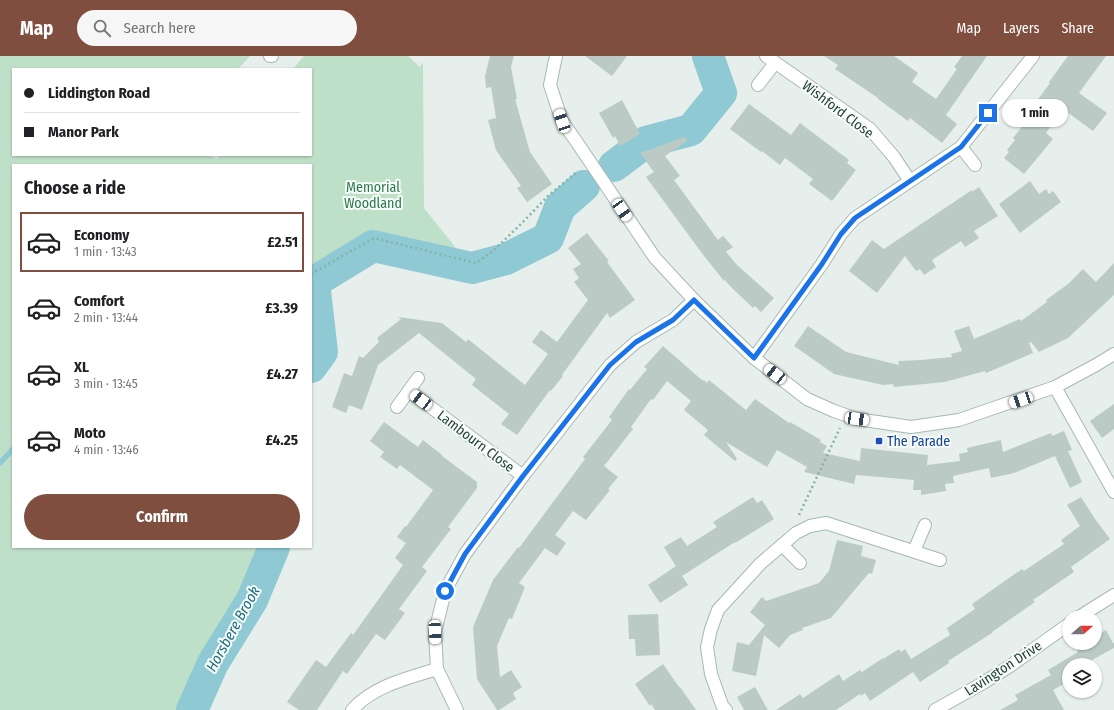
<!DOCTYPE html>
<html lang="en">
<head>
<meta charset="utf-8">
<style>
	:root { --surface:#fff; --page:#f6f6f6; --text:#202124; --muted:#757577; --line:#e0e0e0; --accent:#7f4e3f }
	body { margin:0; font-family:"Fira Sans Condensed",sans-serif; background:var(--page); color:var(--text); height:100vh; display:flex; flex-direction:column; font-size:15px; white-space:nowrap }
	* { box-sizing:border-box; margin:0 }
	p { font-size:13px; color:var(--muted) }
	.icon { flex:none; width:22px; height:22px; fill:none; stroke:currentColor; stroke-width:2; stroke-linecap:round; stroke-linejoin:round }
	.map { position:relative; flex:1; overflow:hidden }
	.side { position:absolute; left:12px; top:108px; width:300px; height:384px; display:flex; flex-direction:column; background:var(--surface); border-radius:0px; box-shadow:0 1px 3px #0004 }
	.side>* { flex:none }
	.guide { position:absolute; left:12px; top:12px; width:300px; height:88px; border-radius:0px; box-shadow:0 1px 3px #0004; display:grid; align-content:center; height:88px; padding:0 12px; background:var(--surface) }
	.needle { width:26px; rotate:69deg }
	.controls { position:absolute; left:1062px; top:554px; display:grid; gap:8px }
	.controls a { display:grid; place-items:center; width:40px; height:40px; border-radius:50%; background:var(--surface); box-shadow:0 1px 3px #0004; font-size:20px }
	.end { position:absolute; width:18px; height:18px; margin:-9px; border:5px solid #1a73e8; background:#fff; box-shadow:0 0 0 2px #fff }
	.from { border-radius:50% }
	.bubble { position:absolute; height:28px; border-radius:14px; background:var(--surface); box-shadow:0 1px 3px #0004; font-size:13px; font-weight:700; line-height:28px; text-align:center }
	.car { position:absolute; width:12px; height:24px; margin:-12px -6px; border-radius:5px; box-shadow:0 0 3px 1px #0007; background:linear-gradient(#fff 24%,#345 0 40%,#fff 0 76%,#345 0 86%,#fff 0) }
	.guide b { display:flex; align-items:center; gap:14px; height:38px; font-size:15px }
	.guide b+b { border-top:1px solid var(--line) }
	.guide i { width:10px; height:10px; background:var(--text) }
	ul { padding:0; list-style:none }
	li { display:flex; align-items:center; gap:12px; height:60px; margin:0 8px 6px; padding:0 4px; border:2px solid transparent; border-radius:0px }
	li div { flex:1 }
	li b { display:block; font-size:15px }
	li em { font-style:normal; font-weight:700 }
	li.on { border-color:var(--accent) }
	li>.icon { width:36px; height:36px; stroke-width:1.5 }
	h2 { padding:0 12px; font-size:18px; line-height:48px }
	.button { display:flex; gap:8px; margin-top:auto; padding:8px 12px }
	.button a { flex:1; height:46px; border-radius:24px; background:var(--accent); color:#fff; font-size:16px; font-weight:700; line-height:46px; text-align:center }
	header { display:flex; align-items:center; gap:24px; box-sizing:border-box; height:56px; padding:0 20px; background:var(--accent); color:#fff }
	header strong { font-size:19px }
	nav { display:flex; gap:22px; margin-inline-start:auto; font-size:14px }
	.search { width:280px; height:36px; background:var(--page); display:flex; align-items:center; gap:10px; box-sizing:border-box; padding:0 14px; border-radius:22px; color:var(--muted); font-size:15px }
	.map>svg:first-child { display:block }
	.green { fill:#bfe0c8 }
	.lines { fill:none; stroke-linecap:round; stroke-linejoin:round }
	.stream { stroke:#8ec9d4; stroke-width:5.5 }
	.river { stroke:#8ec9d4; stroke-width:32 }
	.building { fill:#bbcac4 }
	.minor-casing { stroke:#a8b8b2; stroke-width:14 }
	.path { stroke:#86b3a5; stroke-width:2.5; stroke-dasharray:2 3; stroke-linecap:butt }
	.minor { stroke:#fff; stroke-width:12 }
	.route { stroke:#1a73e8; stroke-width:5 }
	.transit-dot { fill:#1a4fb4; stroke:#f7fbf9; stroke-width:1.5 }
	.labels { text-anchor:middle; stroke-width:4; stroke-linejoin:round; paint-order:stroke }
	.street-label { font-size:14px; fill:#24423a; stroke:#f7fbf9 }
	.park-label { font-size:14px; fill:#2d7a4b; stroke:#f7fbf9 }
	.transit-label { font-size:14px; fill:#164399; stroke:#f7fbf9; text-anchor:start }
	.water-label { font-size:15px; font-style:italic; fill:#1c6f80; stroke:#f7fbf9 }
</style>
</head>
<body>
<header>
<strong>Map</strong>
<div class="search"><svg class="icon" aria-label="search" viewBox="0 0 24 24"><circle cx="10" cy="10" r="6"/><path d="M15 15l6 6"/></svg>Search here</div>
<nav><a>Map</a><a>Layers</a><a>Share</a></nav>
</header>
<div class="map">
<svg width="1114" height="654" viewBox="0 0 1114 654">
	<rect width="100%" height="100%" fill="#e6efeb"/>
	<!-- green -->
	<polygon class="green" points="0,0 250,0 238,13 13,13 13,99 211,99 217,103 220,99 311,99 311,13 293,13 304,0 408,0 420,11 423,6 424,152 472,212 373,190 314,225 322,296 311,311 311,109 13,109 13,491 274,491 252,544 213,607 192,654 0,654"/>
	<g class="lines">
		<!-- stream -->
		<g class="stream">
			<polyline points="311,225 314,226"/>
			<polyline points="0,407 13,393"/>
		</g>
		<!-- river -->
		<g class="river">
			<polyline points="614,110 646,86 691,74 721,37 708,0"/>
			<polyline points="311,311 322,296 314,226 373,190 472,212 506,203 548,182 560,151 584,130"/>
			<polyline points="192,654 213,607 252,544 274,491"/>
		</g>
	</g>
	<!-- building -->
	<g class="building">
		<polygon points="490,0 514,0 511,11 517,43 515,43 530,96 552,128 527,146 517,132 521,130 496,94 488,64 496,62 491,31 486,32 485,20"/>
		<polygon points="585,0 627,0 612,20"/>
		<polygon points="824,0 894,0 918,17 912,26 936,43 957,13 954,11 962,0 987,0 946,59 957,68 942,87 910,62 908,65 878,43 878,42 835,13 838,9"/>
		<polygon points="1068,0 1106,0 1079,37 1107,57 1093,75 1063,53 1046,77 1053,83 1024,118 1004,102 1009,96 1007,94 1015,84 1013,82 1028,63 1025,61 1050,27 1049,26"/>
		<polygon points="622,44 640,78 620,90 615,80 613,82 599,57"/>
		<polygon points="749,48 791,79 800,67 849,104 847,107 856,114 832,145 809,128 813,123 785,102 780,109 762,95 761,96 730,73"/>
		<polygon points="685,81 687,85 665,100 680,120 674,124 718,184 723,180 733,191 726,196 737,209 774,242 761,256 755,250 753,252 731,231 725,224 724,225 701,196 646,121 654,116 640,97"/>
		<polygon points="1030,125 1039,138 1046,133 1049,138 1053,135 1061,146 1020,177 999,148"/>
		<polygon points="979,131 998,160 974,175 979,182 965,191 961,185 932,204 936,211 924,219 920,213 916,215 905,200 877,237 849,215 872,184 884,193 939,156 972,134 972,136"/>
		<polygon points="587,177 609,205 607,206 635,244 610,262 607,257 562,319 563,320 551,335 550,334 517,379 501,368 509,358 472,329 476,323 419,277 378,309 362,354 349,349 346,357 332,351 344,317 352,320 359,300 363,302 379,286 377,282 401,263 398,261 442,267 466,286 468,283 525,329 548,298 532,286 541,274 557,286 588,244 574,226 579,222 573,213 581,208 568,192"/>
		<polygon points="1114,207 1114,239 1068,282 1039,296 1031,286 1029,287 1033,297 986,317 985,315 945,326 894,331 893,328 883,329 834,318 794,290 808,270 846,296 899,309 898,305 921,304 952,301 951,298 962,295 954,275 969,270 974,283 1020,263 1021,265 1047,246 1046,244 1068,228 1083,213 1096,226"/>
		<polygon points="663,290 703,325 704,324 707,327 709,324 746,354 755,343 789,367 790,366 821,384 820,386 827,390 823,397 860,405 861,392 928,399 927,409 960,405 959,398 968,396 967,392 1001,384 1003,396 1051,377 1052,380 1064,375 1072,394 1068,395 1082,426 1070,432 1055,400 1014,417 991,422 989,412 953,420 954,427 945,428 946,435 921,439 921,434 913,434 914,424 856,419 854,428 804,416 807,411 777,394 767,411 726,386 737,403 735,405 704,379 708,374 684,354 691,345 667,325 653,344 651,343 631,371 633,373 604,410 618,421 608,433 610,434 586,464 573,455 555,479 566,487 557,500 545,492 519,527 525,531 512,563 509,562 497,590 500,621 511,614 522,631 513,637 516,643 499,654 497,654 477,623 473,571 493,524 518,491 519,492 585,403 583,401 612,364 609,361 629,333 630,334 647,313 644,311"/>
		<polygon points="1114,348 1114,373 1102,382 1090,365"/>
		<polygon points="384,366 418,391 423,384 442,399 442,400 477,426 477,432 448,471 451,473 422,511 427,515 399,553 405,557 385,584 376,578 347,618 343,615 317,654 299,654 287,646 316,604 326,611 351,577 353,579 403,509 395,502 406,487 397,481 405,470 406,471 433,434 400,409 397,413 380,401 384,396 370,385"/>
		<polygon points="753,441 757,447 762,444 774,463 735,487 735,486 682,520 664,491 681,481 687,490 717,471 713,466"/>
		<polygon points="1081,441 1095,463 1110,483 1071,511 1074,516 1033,544 1035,546 992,576 992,577 948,605 949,607 920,626 913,616 870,645 865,637 861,640 860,638 836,654 776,654 800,638 803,642 839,618 843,625 860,614 862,616 883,602 883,603 899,593 901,596 905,593 911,603 950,579 947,572 975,553 972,548 1022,513 1024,515 1064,488 1061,484 1080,470 1067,449"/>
		<polygon points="837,484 863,490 861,500 876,504 872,518 869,517 831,562 802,572 803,574 790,579 779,592 764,579 756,620 732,615 737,586 749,589 765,569 750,556 762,541 766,545 819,527 829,515"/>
		<polygon points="676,510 688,529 660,547 648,529"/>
		<polygon points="658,558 660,599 636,600 635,583 629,583 628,559"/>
		<polygon points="1106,574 1113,587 1114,587 1114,592 1083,609 1069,609 1069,625 1053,634 1064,654 1000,654 1018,644 1015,639 1051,619 1048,614 1078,596 1073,587 1095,587 1095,580"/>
		<polygon points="663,608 679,631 680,631 696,654 655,654 651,648 650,650 635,628"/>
		<polygon points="755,631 768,654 744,654 737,641"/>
	</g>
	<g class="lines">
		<!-- minor casing -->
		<g class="minor-casing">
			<g id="minor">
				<polyline points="270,0 272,0"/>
				<polyline points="556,0 550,29 562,65 576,85 655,202 694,244 754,302 807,343 834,355 857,363 911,371 959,364 1055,331 1096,309 1114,298"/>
				<polyline points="766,0 870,73 894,101 910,125"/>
				<polyline points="758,29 775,7"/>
				<polyline points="961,91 975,109"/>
				<polyline points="754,302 822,208 841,178 855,162 961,91 1033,0"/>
				<polyline points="1055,331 1114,436"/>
				<polyline points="409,335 523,420"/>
				<polyline points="397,351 418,322"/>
				<polyline points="782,489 800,507"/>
				<polyline points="914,495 925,469"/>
				<polyline points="1079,561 1114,539"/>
				<polyline points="437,613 457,654"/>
				<path d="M 352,654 C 373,630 408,622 437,613 L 435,576 L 445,535 L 465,498 L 523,420 L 610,309 L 636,286 L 673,264 L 694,244"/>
				<polyline points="726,654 722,649 711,618 707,591 711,573 718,554 760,508 796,477 810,470 826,467 940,504"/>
				<polyline points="935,654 983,627 1010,610 1069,568"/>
			</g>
		</g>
		<!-- path -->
		<g class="path">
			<polyline points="311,218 374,182 476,207 493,195 522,167 548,140 578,115"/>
			<polyline points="799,459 840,372"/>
		</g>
		<!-- minor -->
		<use href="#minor" class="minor"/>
	</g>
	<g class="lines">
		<!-- route -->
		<polyline class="route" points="445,535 465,498 523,420 610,309 636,286 673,264 694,244 754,302 822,208 841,178 855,162 961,91 988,57"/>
	</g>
	<!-- markers -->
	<rect class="transit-dot" x="875" y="381" width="8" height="8" rx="2"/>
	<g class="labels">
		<!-- street labels -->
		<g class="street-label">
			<text transform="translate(838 53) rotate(37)" y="5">Wishford Close</text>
			<text transform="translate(476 385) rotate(37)" y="5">Lambourn Close</text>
			<text transform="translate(1003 612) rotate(-33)" y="5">Lavington Drive</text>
		</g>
		<!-- park labels -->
		<g class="park-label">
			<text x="373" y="136">Memorial<tspan x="373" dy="16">Woodland</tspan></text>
		</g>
		<!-- transit labels -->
		<g class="transit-label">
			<text x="887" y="390">The Parade</text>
		</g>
		<!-- water labels -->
		<g class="water-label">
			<text transform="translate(233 573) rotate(-61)" y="5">Horsbere Brook</text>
		</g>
	</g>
</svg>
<div class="controls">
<a><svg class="needle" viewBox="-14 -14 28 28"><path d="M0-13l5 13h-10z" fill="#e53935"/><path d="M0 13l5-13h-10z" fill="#757577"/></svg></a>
<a><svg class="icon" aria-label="layers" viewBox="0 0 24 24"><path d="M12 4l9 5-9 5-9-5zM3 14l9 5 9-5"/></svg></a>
</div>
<i class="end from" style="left:445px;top:535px"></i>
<i class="end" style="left:988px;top:57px"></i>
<div class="bubble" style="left:1002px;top:43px;width:66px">1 min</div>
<i class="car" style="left:562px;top:65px;rotate:341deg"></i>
<i class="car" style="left:622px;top:154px;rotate:146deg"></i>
<i class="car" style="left:775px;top:318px;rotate:308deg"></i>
<i class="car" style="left:421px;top:344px;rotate:307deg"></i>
<i class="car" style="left:1021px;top:344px;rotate:251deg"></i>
<i class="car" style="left:857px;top:363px;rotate:98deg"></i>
<i class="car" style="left:435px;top:576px;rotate:178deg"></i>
<div class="guide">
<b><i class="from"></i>Liddington Road</b>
<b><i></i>Manor Park</b>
</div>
<section class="side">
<h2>Choose a ride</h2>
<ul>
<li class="on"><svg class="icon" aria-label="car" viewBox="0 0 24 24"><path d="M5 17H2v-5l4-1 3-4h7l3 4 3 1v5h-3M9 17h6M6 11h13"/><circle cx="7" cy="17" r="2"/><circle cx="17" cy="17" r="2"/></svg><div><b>Economy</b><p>1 min · 13:43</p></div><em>£2.51</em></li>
<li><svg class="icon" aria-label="car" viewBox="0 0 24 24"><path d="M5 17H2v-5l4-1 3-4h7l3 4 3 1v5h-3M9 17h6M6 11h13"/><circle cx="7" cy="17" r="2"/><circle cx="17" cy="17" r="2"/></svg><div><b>Comfort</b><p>2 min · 13:44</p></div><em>£3.39</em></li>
<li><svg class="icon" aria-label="car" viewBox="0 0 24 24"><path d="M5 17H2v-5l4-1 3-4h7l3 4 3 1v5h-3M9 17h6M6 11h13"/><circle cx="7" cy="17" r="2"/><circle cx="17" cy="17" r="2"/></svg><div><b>XL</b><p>3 min · 13:45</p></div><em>£4.27</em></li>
<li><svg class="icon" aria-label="car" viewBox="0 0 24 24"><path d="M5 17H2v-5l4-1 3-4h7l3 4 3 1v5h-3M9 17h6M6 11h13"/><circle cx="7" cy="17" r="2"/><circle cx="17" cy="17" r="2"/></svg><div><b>Moto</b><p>4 min · 13:46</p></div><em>£4.25</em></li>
</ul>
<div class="button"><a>Confirm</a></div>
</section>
</div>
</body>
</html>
